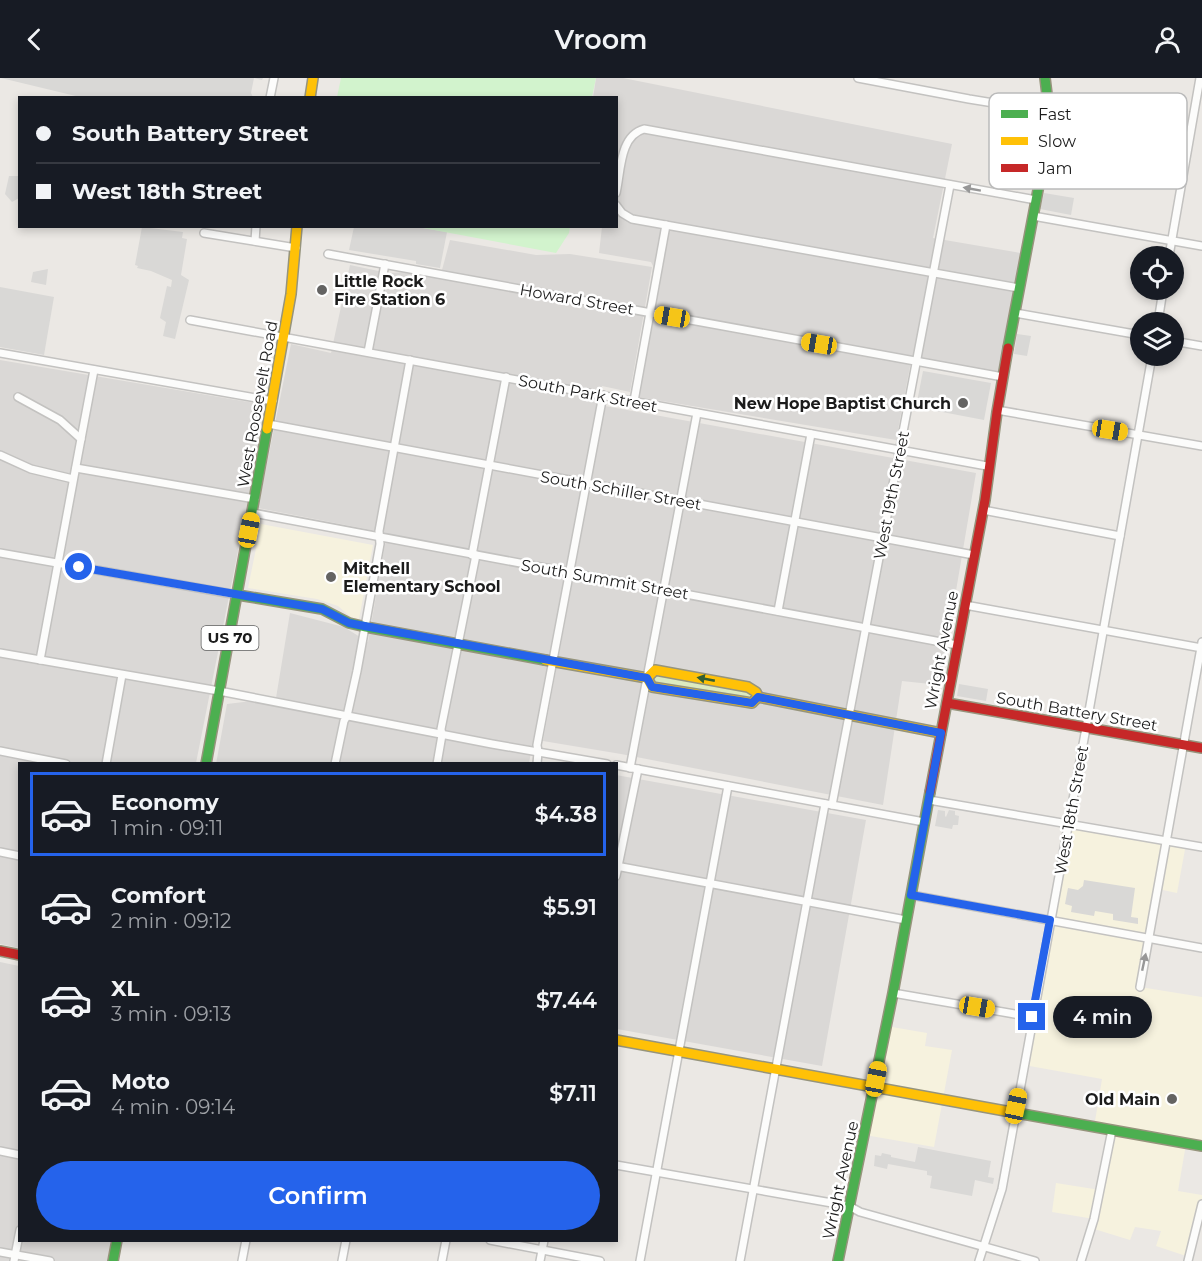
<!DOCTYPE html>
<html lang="en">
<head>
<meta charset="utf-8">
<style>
	:root { --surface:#171b24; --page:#242831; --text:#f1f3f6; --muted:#9ea1a6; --line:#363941; --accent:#2563eb }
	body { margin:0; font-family:Montserrat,sans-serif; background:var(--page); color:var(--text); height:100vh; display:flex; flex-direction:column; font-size:22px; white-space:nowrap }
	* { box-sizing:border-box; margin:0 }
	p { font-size:20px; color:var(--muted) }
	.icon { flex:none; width:33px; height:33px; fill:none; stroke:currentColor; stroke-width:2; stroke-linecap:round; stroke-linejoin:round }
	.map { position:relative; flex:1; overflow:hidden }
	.panel { position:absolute; left:18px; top:684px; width:600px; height:480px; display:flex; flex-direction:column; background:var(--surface); border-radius:0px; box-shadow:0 3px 9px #0003 }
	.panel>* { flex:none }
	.guide { position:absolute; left:18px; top:18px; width:600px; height:132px; border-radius:0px; box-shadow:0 3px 9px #0003; display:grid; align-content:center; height:132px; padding:0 18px; background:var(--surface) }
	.fabs { position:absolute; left:1130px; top:168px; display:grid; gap:12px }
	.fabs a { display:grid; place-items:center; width:54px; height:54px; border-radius:50%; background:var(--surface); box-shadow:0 3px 9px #0003; font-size:30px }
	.end { position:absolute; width:27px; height:27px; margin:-14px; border:8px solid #2563eb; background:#fff; box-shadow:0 0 0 3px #fff }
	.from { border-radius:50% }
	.bubble { position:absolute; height:42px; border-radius:21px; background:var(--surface); box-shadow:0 3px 9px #0003; font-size:20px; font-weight:600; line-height:42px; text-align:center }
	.car { position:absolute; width:18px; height:36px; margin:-18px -9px; border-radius:8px; box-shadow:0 0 4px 2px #0007; background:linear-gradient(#f5c518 24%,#345 0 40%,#f5c518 0 76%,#345 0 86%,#f5c518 0) }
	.guide b { display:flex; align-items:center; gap:21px; height:57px; font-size:22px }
	.guide b+b { border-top:2px solid var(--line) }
	.guide i { width:15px; height:15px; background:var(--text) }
	ul { padding:10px 0 0; list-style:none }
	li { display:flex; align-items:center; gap:18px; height:84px; margin:0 12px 9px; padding:0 6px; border:3px solid transparent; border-radius:0px }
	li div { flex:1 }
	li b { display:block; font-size:22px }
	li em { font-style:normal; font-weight:600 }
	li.active { border-color:var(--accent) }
	li>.icon { width:54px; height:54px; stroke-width:1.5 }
	.cta { display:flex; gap:12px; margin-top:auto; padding:12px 18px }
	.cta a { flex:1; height:69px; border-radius:36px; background:var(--accent); color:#fff; font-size:24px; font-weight:600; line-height:69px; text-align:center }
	header { display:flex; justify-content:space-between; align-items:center; height:78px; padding:0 18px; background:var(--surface); font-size:27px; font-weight:600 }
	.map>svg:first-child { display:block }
	.residential { fill:#dad8d6 }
	.education { fill:#f6f2de }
	.religious { fill:#d9d8d6 }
	.grass { fill:#dceac0 }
	.park { fill:#d2f3cd }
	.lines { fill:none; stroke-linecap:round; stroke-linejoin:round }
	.street-casing { stroke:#c3c2c0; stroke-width:10 }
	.fast-casing { stroke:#96947c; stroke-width:12 }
	.slow-casing { stroke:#96947c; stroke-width:12 }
	.jam-casing { stroke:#96947c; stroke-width:12 }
	.street { stroke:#fcfcfb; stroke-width:7 }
	.fast { stroke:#4caf50; stroke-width:9 }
	.slow { stroke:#ffc107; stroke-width:9 }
	.jam { stroke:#c62828; stroke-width:9 }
	.oneway { fill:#979797 }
	.oneway2 { fill:#325e33 }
	.route { stroke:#2563eb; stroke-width:8 }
	.poi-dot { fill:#646362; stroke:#fff; stroke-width:2 }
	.labels { text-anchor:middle; stroke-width:5; stroke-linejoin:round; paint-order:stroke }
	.shield { fill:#fff; stroke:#606060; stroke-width:1.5 }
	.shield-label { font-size:15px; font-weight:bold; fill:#1c1c1c }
	.poi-label { font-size:16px; font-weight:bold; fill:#1c1c1c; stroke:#fff; text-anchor:start }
	.street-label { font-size:16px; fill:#1c1c1c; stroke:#fff }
	.key { fill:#fff; stroke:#bbb; stroke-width:1.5 }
	.key-label { font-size:16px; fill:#1c1c1c }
</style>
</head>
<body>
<header><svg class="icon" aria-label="back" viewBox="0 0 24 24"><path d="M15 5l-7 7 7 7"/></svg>Vroom<svg class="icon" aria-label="person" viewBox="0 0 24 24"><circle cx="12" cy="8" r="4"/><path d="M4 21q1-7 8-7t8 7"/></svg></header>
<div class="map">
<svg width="1202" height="1183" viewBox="0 0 1202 1183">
	<rect width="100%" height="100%" fill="#ebe8e4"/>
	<!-- residential -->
	<g class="residential">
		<polygon points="596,0 623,0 952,66 933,160 1021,175 1000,295 912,278 896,362 638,319 653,188 651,184 599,175 602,149 616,148 616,20 593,20"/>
		<polygon points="450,162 536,177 570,176 652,189 630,314 602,308 529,685 216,686 227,626 276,620 290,535 344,549 368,564 387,455 258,430 291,266 331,275 350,187 388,195 442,192"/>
		<polygon points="0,282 267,327 196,685 20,686 19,870 0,866"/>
		<polygon points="605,328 976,395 940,607 902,603 883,727 621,676 543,663"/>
		<polygon points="616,697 866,742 822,988 617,951"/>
		<polygon points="0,884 19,888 20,1162 111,1163 107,1183 0,1183"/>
	</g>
	<!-- education -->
	<g class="education">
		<polygon points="261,446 373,467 359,541 351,539 338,528 317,521 248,510"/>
		<polygon points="1069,745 1186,766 1177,815 1158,811 1140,909 1202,919 1202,1068 1186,1066 1178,1113 1202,1117 1202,1129 1189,1179 1156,1168 1161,1153 1135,1149 1130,1162 1091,1150 1094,1141 1052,1134 1056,1105 1100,1112 1112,1052 1094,1049 1102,1001 1024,987"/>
		<polygon points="886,948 927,955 925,968 952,972 934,1069 865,1057"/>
	</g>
	<!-- religious -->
	<g class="religious">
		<polygon points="1,0 263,0 262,2 254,0 251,15 253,19 84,20"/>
		<polygon points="9,98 19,98 19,120 12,124 5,116"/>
		<polygon points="1044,115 1074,120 1071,137 1040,131"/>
		<polygon points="142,149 183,154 182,160 187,161 181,197 189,202 175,261 163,258 166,244 160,240 167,208 171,209 172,202 151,193 137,190 138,188 135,187"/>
		<polygon points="354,149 416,149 447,154 440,190 416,186 416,183 349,172"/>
		<polygon points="48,191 46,207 31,204 33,194"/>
		<polygon points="0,209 54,219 44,277 0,269"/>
		<polygon points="1017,256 1031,258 1027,278 1014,276"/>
		<polygon points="923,293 991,305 984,342 916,329"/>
		<polygon points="959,606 988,611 986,623 957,618"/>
		<polygon points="938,732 945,733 945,738 946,739 949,732 955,733 955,737 959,738 958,747 953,747 952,751 935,748"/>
		<polygon points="1084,802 1135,810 1131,839 1138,840 1138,846 1113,842 1113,836 1095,833 1094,838 1071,834 1072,828 1065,826 1068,810 1078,812 1083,808"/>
		<polygon points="918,1069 991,1083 988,1099 994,1100 993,1106 975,1102 972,1118 930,1110 932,1098 927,1097 927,1093 888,1086 887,1091 874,1088 875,1077 881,1078 882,1075 891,1077 891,1079 915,1084"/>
	</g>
	<!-- grass -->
	<polygon class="grass" points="656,596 750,613 754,616 752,621 656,606 653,600"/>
	<!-- park -->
	<g class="park">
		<polygon points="341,0 596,0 592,19 337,19"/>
		<polygon points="418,149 570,149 569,155 556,175"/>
	</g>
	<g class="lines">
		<!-- street casing -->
		<g class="street-casing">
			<g id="street">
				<polyline points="858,0 969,21 1049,34"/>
				<polyline points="270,20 274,0"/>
				<polyline points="1050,41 1188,66"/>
				<path d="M 616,115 C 621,94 619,58 644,51 L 1036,122"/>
				<polyline points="616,127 622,135 632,141 1019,210"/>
				<polyline points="1033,138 1202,168"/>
				<polyline points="204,155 296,170"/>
				<polyline points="255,163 256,148"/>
				<polyline points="328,176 1003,299"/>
				<polyline points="1169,178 1200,0"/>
				<polyline points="1015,235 1140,257"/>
				<polyline points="190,242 987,388"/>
				<polyline points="1158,244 1163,212"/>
				<polyline points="1173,263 1202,268"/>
				<polyline points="368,274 385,186"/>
				<polyline points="0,275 273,323"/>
				<polyline points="18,319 60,342 81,361 40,582"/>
				<polyline points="634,323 666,147"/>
				<polyline points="997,332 1202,368"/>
				<polyline points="268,346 974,477"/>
				<polyline points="81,361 94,292"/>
				<polyline points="0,377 31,391 73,401"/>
				<polyline points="76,390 255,421"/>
				<polyline points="983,432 1120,458"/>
				<polyline points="253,435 957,567"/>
				<polyline points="0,475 238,517"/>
				<polyline points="472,477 506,299"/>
				<polyline points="965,527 1202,570"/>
				<polyline points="778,533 811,356"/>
				<polyline points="0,575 219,613 492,666 607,686"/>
				<polyline points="0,673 66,686"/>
				<polyline points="106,686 122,597"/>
				<polyline points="335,686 344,643 347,638 357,593 380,466 379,453 410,282"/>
				<polyline points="437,686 442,657 441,651 476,477"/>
				<polyline points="537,686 538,674 537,667 603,317"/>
				<polyline points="616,687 924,744"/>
				<polyline points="630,690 697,335"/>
				<polyline points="929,722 1202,769"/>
				<polyline points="832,727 950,107"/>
				<polyline points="0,774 20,778"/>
				<polyline points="616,788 906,842"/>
				<polyline points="616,798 638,691"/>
				<polyline points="911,817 1202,870"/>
				<polyline points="1140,909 1202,564"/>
				<polyline points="893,915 1032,939"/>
				<polyline points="0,1073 20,1077"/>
				<polyline points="616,1087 849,1128 860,1134 1035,1183"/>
				<polyline points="490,1162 600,1183"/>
				<polyline points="0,1174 50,1183"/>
				<polyline points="14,1183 20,1152"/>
				<polyline points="242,1183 246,1162"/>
				<polyline points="342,1183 346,1162"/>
				<polyline points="442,1183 446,1162"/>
				<polyline points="540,1183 544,1162"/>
				<polyline points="640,1183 728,708"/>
				<polyline points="740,1183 825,726"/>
				<polyline points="979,1183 1002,1111 1086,650 1152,278"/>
				<polyline points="1081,1183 1094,1141 1112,1052"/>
				<polyline points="1188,1183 1202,1126"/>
			</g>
		</g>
		<!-- fast casing -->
		<g class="fast-casing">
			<g id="fast">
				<polyline points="1008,270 1046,70 1050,41 1045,0"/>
				<polyline points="238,517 322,531 349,545 366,549 545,582"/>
				<polyline points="206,686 267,351"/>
				<polyline points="1011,1034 1202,1068"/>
				<polyline points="113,1183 117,1162"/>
				<polyline points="838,1183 893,915 930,714"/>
			</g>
		</g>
		<!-- slow casing -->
		<g class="slow-casing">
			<g id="slow">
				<polyline points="310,20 313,0"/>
				<polyline points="267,351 291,216 297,148"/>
				<polyline points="545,582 647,600"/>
				<polyline points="647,600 655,592 748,609 756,614 758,619"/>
				<polyline points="647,600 652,609 752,625 758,619"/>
				<polyline points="758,619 941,655"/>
				<polyline points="616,962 1011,1034"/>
			</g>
		</g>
		<!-- jam casing -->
		<g class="jam-casing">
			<g id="jam">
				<polyline points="947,625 1202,670"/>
				<polyline points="930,714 985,422 997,334 1008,270"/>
				<polyline points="0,873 20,877"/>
			</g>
		</g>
		<!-- street -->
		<use href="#street" class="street"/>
		<!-- fast -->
		<use href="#fast" class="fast"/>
		<!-- slow -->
		<use href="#slow" class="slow"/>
		<!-- jam -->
		<use href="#jam" class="jam"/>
	</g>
	<!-- one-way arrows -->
	<defs><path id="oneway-solid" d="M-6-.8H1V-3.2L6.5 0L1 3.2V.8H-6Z" transform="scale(1.5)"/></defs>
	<g class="oneway">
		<use href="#oneway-solid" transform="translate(972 111) rotate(-170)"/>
		<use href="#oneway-solid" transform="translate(1144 884) rotate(-78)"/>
	</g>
	<use class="oneway2" href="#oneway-solid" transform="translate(706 601) rotate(-169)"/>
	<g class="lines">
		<!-- route -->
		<polyline class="route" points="79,489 322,531 349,545 359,547 647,600 652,609 746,624 752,625 758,619 941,655 911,817 1050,842 1032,939"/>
	</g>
	<!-- markers -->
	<g class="poi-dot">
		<circle cx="322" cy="212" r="6"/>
		<circle cx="963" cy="325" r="6"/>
		<circle cx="331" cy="499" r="6"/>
		<circle cx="1172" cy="1021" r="6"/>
	</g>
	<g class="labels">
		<!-- shield labels -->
		<rect class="shield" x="201.5" y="548" width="57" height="24" rx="4.5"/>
		<g class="shield-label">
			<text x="230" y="565">US 70</text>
		</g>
		<!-- poi labels -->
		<g class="poi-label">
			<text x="334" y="209">Little Rock<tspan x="334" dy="18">Fire Station 6</tspan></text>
			<text x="951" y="331" text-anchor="end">New Hope Baptist Church</text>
			<text x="343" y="496">Mitchell<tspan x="343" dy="18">Elementary School</tspan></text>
			<text x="1160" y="1027" text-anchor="end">Old Main</text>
		</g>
		<!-- street labels -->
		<g class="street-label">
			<text transform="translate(577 221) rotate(10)" y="6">Howard Street</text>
			<text transform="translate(588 315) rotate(11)" y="6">South Park Street</text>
			<text transform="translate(257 326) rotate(-80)" y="6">West Roosevelt Road</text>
			<text transform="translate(621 412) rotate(10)" y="6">South Schiller Street</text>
			<text transform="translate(891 417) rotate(-79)" y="6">West 19th Street</text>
			<text transform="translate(605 501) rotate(10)" y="6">South Summit Street</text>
			<text transform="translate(941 572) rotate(-79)" y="6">Wright Avenue</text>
			<text transform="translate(1077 633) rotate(10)" y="6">South Battery Street</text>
			<text transform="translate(1071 732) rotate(-80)" y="6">West 18th Street</text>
			<text transform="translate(840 1102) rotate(-78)" y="6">Wright Avenue</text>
		</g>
	</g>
	<!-- legend -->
	<rect x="989" y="15" width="198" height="96" rx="9" class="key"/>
	<rect x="1001" y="32" width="27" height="8" fill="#4caf50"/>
	<rect x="1001" y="59" width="27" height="8" fill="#ffc107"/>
	<rect x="1001" y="86" width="27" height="8" fill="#c62828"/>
	<g class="key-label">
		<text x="1038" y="42">Fast</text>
		<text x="1038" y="69">Slow</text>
		<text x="1038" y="96">Jam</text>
	</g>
</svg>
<div class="fabs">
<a><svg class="icon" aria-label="locate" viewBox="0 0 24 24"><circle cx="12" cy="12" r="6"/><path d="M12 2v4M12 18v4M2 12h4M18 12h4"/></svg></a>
<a><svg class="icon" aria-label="layers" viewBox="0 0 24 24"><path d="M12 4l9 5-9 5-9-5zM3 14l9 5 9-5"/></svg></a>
</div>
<i class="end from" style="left:79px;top:489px"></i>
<i class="end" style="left:1032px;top:939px"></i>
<div class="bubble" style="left:1053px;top:918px;width:99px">4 min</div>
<i class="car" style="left:672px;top:239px;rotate:280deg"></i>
<i class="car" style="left:819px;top:266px;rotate:280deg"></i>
<i class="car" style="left:1110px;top:352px;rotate:99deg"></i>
<i class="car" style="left:249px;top:452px;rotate:11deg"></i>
<i class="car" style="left:977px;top:929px;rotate:100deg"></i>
<i class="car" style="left:876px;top:1001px;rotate:11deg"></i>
<i class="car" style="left:1016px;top:1028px;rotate:12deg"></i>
<div class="guide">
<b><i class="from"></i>South Battery Street</b>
<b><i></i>West 18th Street</b>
</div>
<section class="panel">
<ul>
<li class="active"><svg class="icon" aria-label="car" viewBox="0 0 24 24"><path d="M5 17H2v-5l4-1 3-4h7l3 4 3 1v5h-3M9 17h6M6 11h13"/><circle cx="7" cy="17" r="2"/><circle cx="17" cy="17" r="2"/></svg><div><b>Economy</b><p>1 min · 09:11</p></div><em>$4.38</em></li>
<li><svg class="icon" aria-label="car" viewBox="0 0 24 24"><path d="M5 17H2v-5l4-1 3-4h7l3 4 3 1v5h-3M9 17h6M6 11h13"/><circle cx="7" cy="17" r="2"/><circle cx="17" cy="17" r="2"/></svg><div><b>Comfort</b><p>2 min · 09:12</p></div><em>$5.91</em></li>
<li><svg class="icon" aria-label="car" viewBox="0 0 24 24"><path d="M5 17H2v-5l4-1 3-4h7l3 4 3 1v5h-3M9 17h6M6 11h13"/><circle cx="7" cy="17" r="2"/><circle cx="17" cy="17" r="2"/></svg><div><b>XL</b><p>3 min · 09:13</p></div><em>$7.44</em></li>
<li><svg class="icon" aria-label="car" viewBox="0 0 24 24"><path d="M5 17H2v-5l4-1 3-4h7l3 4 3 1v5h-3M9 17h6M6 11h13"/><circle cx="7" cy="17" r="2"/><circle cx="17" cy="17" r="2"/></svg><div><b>Moto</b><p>4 min · 09:14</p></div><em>$7.11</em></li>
</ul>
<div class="cta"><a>Confirm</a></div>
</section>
</div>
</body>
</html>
